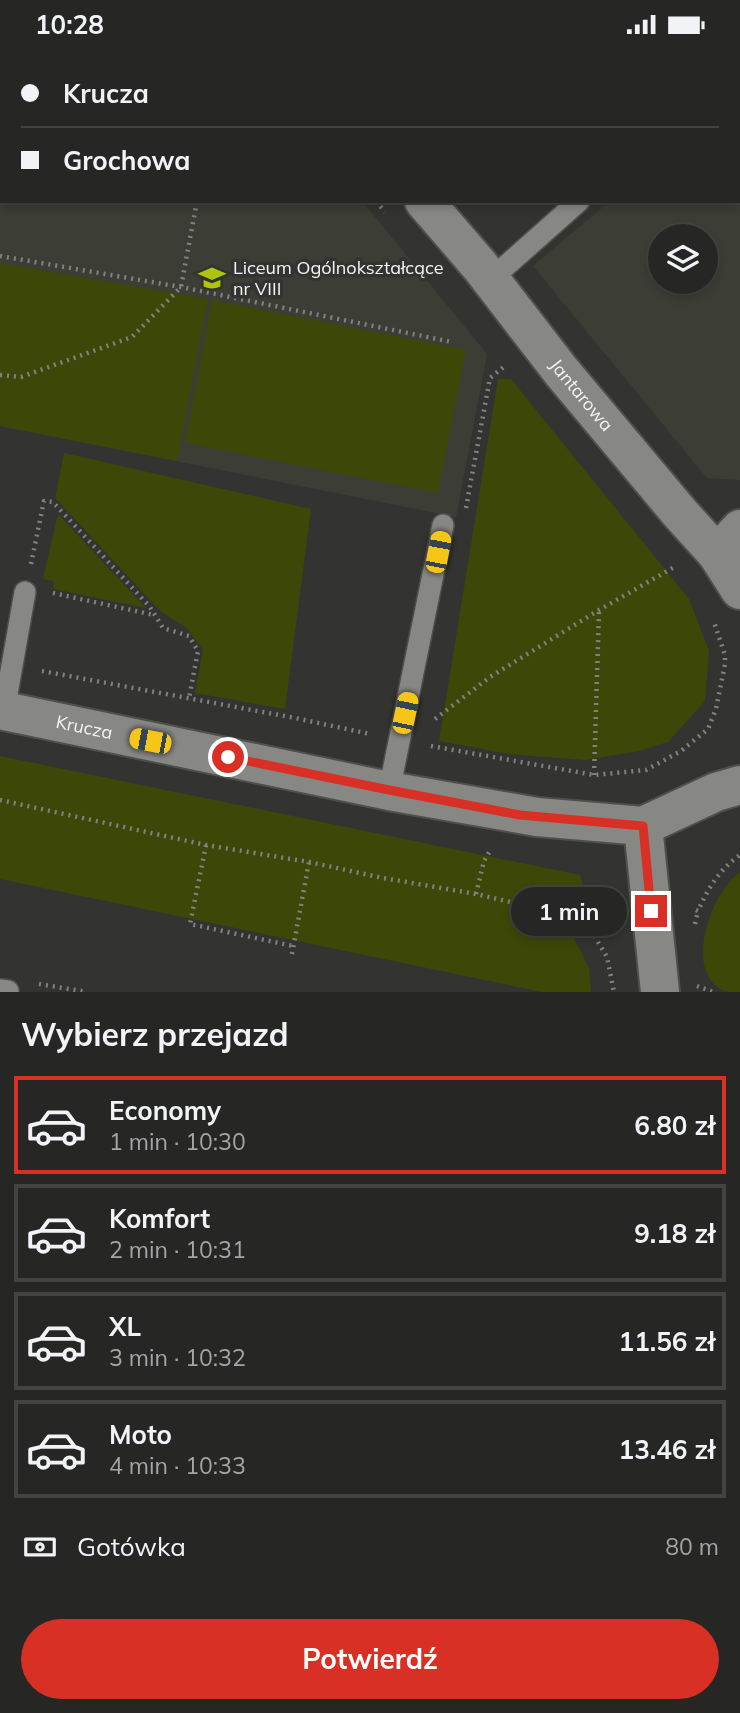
<!DOCTYPE html>
<html lang="pl">
<head>
<meta charset="utf-8">
<style>
	:root { --surface:#262725; --page:#323332; --text:#f1f3f6; --muted:#a4a5a7; --line:#424442; --accent:#d93025 }
	body { margin:0; font-family:Mulish,sans-serif; background:var(--page); color:var(--text); height:100vh; display:flex; flex-direction:column; font-size:26px; white-space:nowrap }
	* { box-sizing:border-box; margin:0 }
	p { font-size:23px; color:var(--muted) }
	.icon { flex:none; width:38px; height:38px; fill:none; stroke:currentColor; stroke-width:2; stroke-linecap:round; stroke-linejoin:round }
	.map { position:relative; height:943px; overflow:hidden }
	.drawer { display:flex; flex-direction:column; background:var(--surface); flex:1 }
	.drawer>* { flex:none }
	.guide { position:absolute; left:0px; top:0px; width:740px; height:154px; box-shadow:0 4px 10px #0003,0 0 0 2px var(--line); display:grid; align-content:center; height:154px; padding:0 21px; background:var(--surface) }
	.controls { position:absolute; left:648px; top:175px; display:grid; gap:14px }
	.controls a { display:grid; place-items:center; width:70px; height:70px; border-radius:50%; background:var(--surface); box-shadow:0 4px 10px #0003,0 0 0 2px var(--line); font-size:35px }
	.end { position:absolute; width:32px; height:32px; margin:-16px; border:9px solid #d93025; background:#fff; box-shadow:0 0 0 4px #fff }
	.from { border-radius:50% }
	.bubble { position:absolute; height:49px; border-radius:24px; background:var(--surface); box-shadow:0 4px 10px #0003,0 0 0 2px var(--line); font-size:23px; font-weight:700; line-height:49px; text-align:center }
	.car { position:absolute; width:21px; height:42px; margin:-21px -10px; border-radius:9px; box-shadow:0 0 5px 2px #0007; background:linear-gradient(#f5c518 24%,#345 0 40%,#f5c518 0 76%,#345 0 86%,#f5c518 0) }
	.guide b { display:flex; align-items:center; gap:24px; height:66px; font-size:26px }
	.guide b+b { border-top:2px solid var(--line) }
	.guide i { width:18px; height:18px; background:var(--text) }
	ul { padding:0; list-style:none }
	li { display:flex; align-items:center; gap:21px; height:98px; margin:0 14px 10px; padding:0 7px; border:4px solid var(--line); border-radius:0px }
	li div { flex:1 }
	li b { display:block; font-size:26px }
	li em { font-style:normal; font-weight:700 }
	li.active { border-color:var(--accent) }
	li>.icon { width:63px; height:63px; stroke-width:1.5 }
	h2 { padding:0 21px; font-size:32px; line-height:84px }
	.pay { display:flex; align-items:center; gap:18px; height:77px; padding:0 21px; font-size:26px }
	.pay p { margin-inline-start:auto }
	.primary-button { display:flex; gap:14px; margin-top:auto; padding:14px 21px }
	.primary-button a { flex:1; height:80px; border-radius:42px; background:var(--accent); color:#fff; font-size:28px; font-weight:700; line-height:80px; text-align:center }
	.status { display:flex; justify-content:space-between; align-items:center; height:49px; padding:0 35px; background:var(--surface); direction:ltr }
	.status svg { height:19px; fill:currentColor }
	.map>svg:first-child { display:block }
	.built { fill:#3c3e35; fill-rule:evenodd }
	.green { fill:#3d4708 }
	.lines { fill:none; stroke-linecap:round; stroke-linejoin:round }
	.service-casing { stroke:#4f504d; stroke-width:24 }
	.minor-casing { stroke:#4f504d; stroke-width:42 }
	.tertiary-casing { stroke:#4f504d; stroke-width:42 }
	.path { stroke:#818280; stroke-width:4.5; stroke-dasharray:2 5; stroke-linecap:butt }
	.service { stroke:#878884; stroke-width:21 }
	.minor { stroke:#878884; stroke-width:38 }
	.tertiary { stroke:#878884; stroke-width:38 }
	.route { stroke:#d93025; stroke-width:9 }
	.labels { text-anchor:middle; stroke-width:7; stroke-linejoin:round; paint-order:stroke }
	.poi-label { font-size:18px; fill:#f4f5f3; stroke:#333431; text-anchor:start }
	.street-label { font-size:18px; fill:#f4f5f3; stroke:#333431 }
</style>
</head>
<body>
<div class="status"><b>10:28</b><svg viewBox="0 0 49 12"><path d="M0 12V9h3v3zM5 12V6h3v6zM10 12V3h3v9zM15 12V0h3v12zM26 1h20v11H26zM47 4h2v5h-2z"/></svg></div>
<div class="map">
<svg width="740" height="943" viewBox="0 0 740 943">
	<rect width="100%" height="100%" fill="#333431"/>
	<!-- built -->
	<g class="built">
		<polygon points="0,0 237,0 238,2 2,2 2,152 362,152 487,305 456,468 0,377"/>
		<path d="M 739,74 L 740,76 L 740,431 L 707,429 L 533,217 L 610,152 L 738,152 ZM 705,187 L 705,233 L 660,233 L 660,187 Z"/>
	</g>
	<!-- green -->
	<g class="green">
		<polygon points="0,214 208,250 177,412 0,377"/>
		<polygon points="212,251 466,301 438,444 185,394"/>
		<polygon points="498,330 511,330 689,550 709,602 705,652 668,693 639,702 585,711 509,705 439,692"/>
		<polygon points="64,404 311,460 285,660 195,644 203,601 187,579 161,563 55,449"/>
		<polygon points="58,465 146,559 53,540 54,532 43,530"/>
		<polygon points="0,707 580,826 590,862 569,879 589,919 591,943 542,943 0,830"/>
		<path d="M 740,823 L 740,943 C 735,943 729,943 724,942 C 682,923 711,843 740,823 Z"/>
	</g>
	<g class="lines">
		<!-- service casing -->
		<g class="service-casing">
			<g id="service">
				<polyline points="738,8 740,7"/>
				<polyline points="490,231 579,152"/>
				<polyline points="4,662 25,543"/>
				<polyline points="389,742 443,476"/>
				<polyline points="0,941 8,942"/>
			</g>
		</g>
		<!-- minor casing -->
		<g class="minor-casing">
			<g id="minor">
				<polyline points="294,0 296,2"/>
				<path id="s1" d="M 424,152 L 480,217 L 561,322 L 679,463 L 717,505 L 740,541"/>
				<polyline points="717,505 740,480"/>
				<polyline points="643,777 660,943"/>
			</g>
		</g>
		<!-- tertiary casing -->
		<g class="tertiary-casing">
			<g id="tertiary">
				<path id="s2" d="M 0,661 L 389,742 L 537,768 L 643,777 L 716,743 L 740,736"/>
			</g>
		</g>
		<!-- path -->
		<g class="path">
			<polyline points="225,2 226,0"/>
			<polyline points="376,152 385,163"/>
			<polyline points="0,207 181,238 452,293"/>
			<polyline points="0,326 21,328 132,288 181,238 197,152"/>
			<polyline points="466,459 490,329 506,316"/>
			<polyline points="31,515 44,452 53,453 150,558 163,579 189,587 198,602 189,649"/>
			<polyline points="53,544 154,566"/>
			<polyline points="42,622 295,669 370,685"/>
			<polyline points="435,670 490,628 599,561 676,517"/>
			<polyline points="431,697 594,726 646,721 681,702 708,680 716,660 725,615 725,606 714,573"/>
			<polyline points="594,726 599,562"/>
			<polyline points="0,751 206,796 309,813 383,829 476,845 584,870 607,908 614,943"/>
			<polyline points="206,796 190,875 293,897"/>
			<polyline points="476,845 484,812 491,800"/>
			<path d="M 696,861 L 698,862 C 708,839 719,821 740,806"/>
			<polyline points="584,870 614,866"/>
			<polyline points="695,875 698,862"/>
			<polyline points="292,905 309,813"/>
			<polyline points="39,935 87,943"/>
			<polyline points="697,937 713,943"/>
		</g>
		<!-- service -->
		<use href="#service" class="service"/>
		<!-- minor -->
		<use href="#minor" class="minor"/>
		<!-- tertiary -->
		<use href="#tertiary" class="tertiary"/>
	</g>
	<g class="lines">
		<!-- route -->
		<polyline class="route" points="228,708 389,741 520,766 643,777 651,862"/>
	</g>
	<!-- icons -->
	<defs>
		<g id="school-bare" transform="scale(2.1)"><path d="M0-5L7-2L0 1L-7-2ZM-4 1L0 2.5L4 1V4Q0 6-4 4Z" fill="#adc60d" stroke="#333431" stroke-width="2.5" paint-order="stroke"/></g>
	</defs>
	<g fill-rule="evenodd">
		<use href="#school-bare" x="212" y="229"/>
	</g>
	<g class="labels">
		<!-- poi labels -->
		<g class="poi-label">
			<text x="233" y="225">Liceum Ogólnokształcące<tspan x="233" dy="21">nr VIII</tspan></text>
		</g>
		<!-- street labels -->
		<g class="street-label">
			<text dy="6" stroke="none"><textPath href="#s1" startOffset="250">Jantarowa</textPath></text>
			<text dy="6" stroke="none"><textPath href="#s2" startOffset="86">Krucza</textPath></text>
		</g>
	</g>
</svg>
<div class="controls">
<a><svg class="icon" aria-label="layers" viewBox="0 0 24 24"><path d="M12 4l9 5-9 5-9-5zM3 14l9 5 9-5"/></svg></a>
</div>
<i class="end from" style="left:228px;top:708px"></i>
<i class="end" style="left:651px;top:862px"></i>
<div class="bubble" style="left:511px;top:838px;width:116px">1 min</div>
<i class="car" style="left:438px;top:503px;rotate:11deg"></i>
<i class="car" style="left:405px;top:664px;rotate:12deg"></i>
<i class="car" style="left:150px;top:692px;rotate:281deg"></i>
<div class="guide">
<b><i class="from"></i>Krucza</b>
<b><i></i>Grochowa</b>
</div>
</div>
<section class="drawer">
<h2>Wybierz przejazd</h2>
<ul>
<li class="active"><svg class="icon" aria-label="car" viewBox="0 0 24 24"><path d="M5 17H2v-5l4-1 3-4h7l3 4 3 1v5h-3M9 17h6M6 11h13"/><circle cx="7" cy="17" r="2"/><circle cx="17" cy="17" r="2"/></svg><div><b>Economy</b><p>1 min · 10:30</p></div><em>6.80 zł</em></li>
<li><svg class="icon" aria-label="car" viewBox="0 0 24 24"><path d="M5 17H2v-5l4-1 3-4h7l3 4 3 1v5h-3M9 17h6M6 11h13"/><circle cx="7" cy="17" r="2"/><circle cx="17" cy="17" r="2"/></svg><div><b>Komfort</b><p>2 min · 10:31</p></div><em>9.18 zł</em></li>
<li><svg class="icon" aria-label="car" viewBox="0 0 24 24"><path d="M5 17H2v-5l4-1 3-4h7l3 4 3 1v5h-3M9 17h6M6 11h13"/><circle cx="7" cy="17" r="2"/><circle cx="17" cy="17" r="2"/></svg><div><b>XL</b><p>3 min · 10:32</p></div><em>11.56 zł</em></li>
<li><svg class="icon" aria-label="car" viewBox="0 0 24 24"><path d="M5 17H2v-5l4-1 3-4h7l3 4 3 1v5h-3M9 17h6M6 11h13"/><circle cx="7" cy="17" r="2"/><circle cx="17" cy="17" r="2"/></svg><div><b>Moto</b><p>4 min · 10:33</p></div><em>13.46 zł</em></li>
</ul>
<div class="pay"><svg class="icon" aria-label="cash" viewBox="0 0 24 24"><path d="M3 7h18v10H3z"/><circle cx="12" cy="12" r="2"/></svg>Gotówka<p>80 m</p></div>
<div class="primary-button"><a>Potwierdź</a></div>
</section>
</body>
</html>
